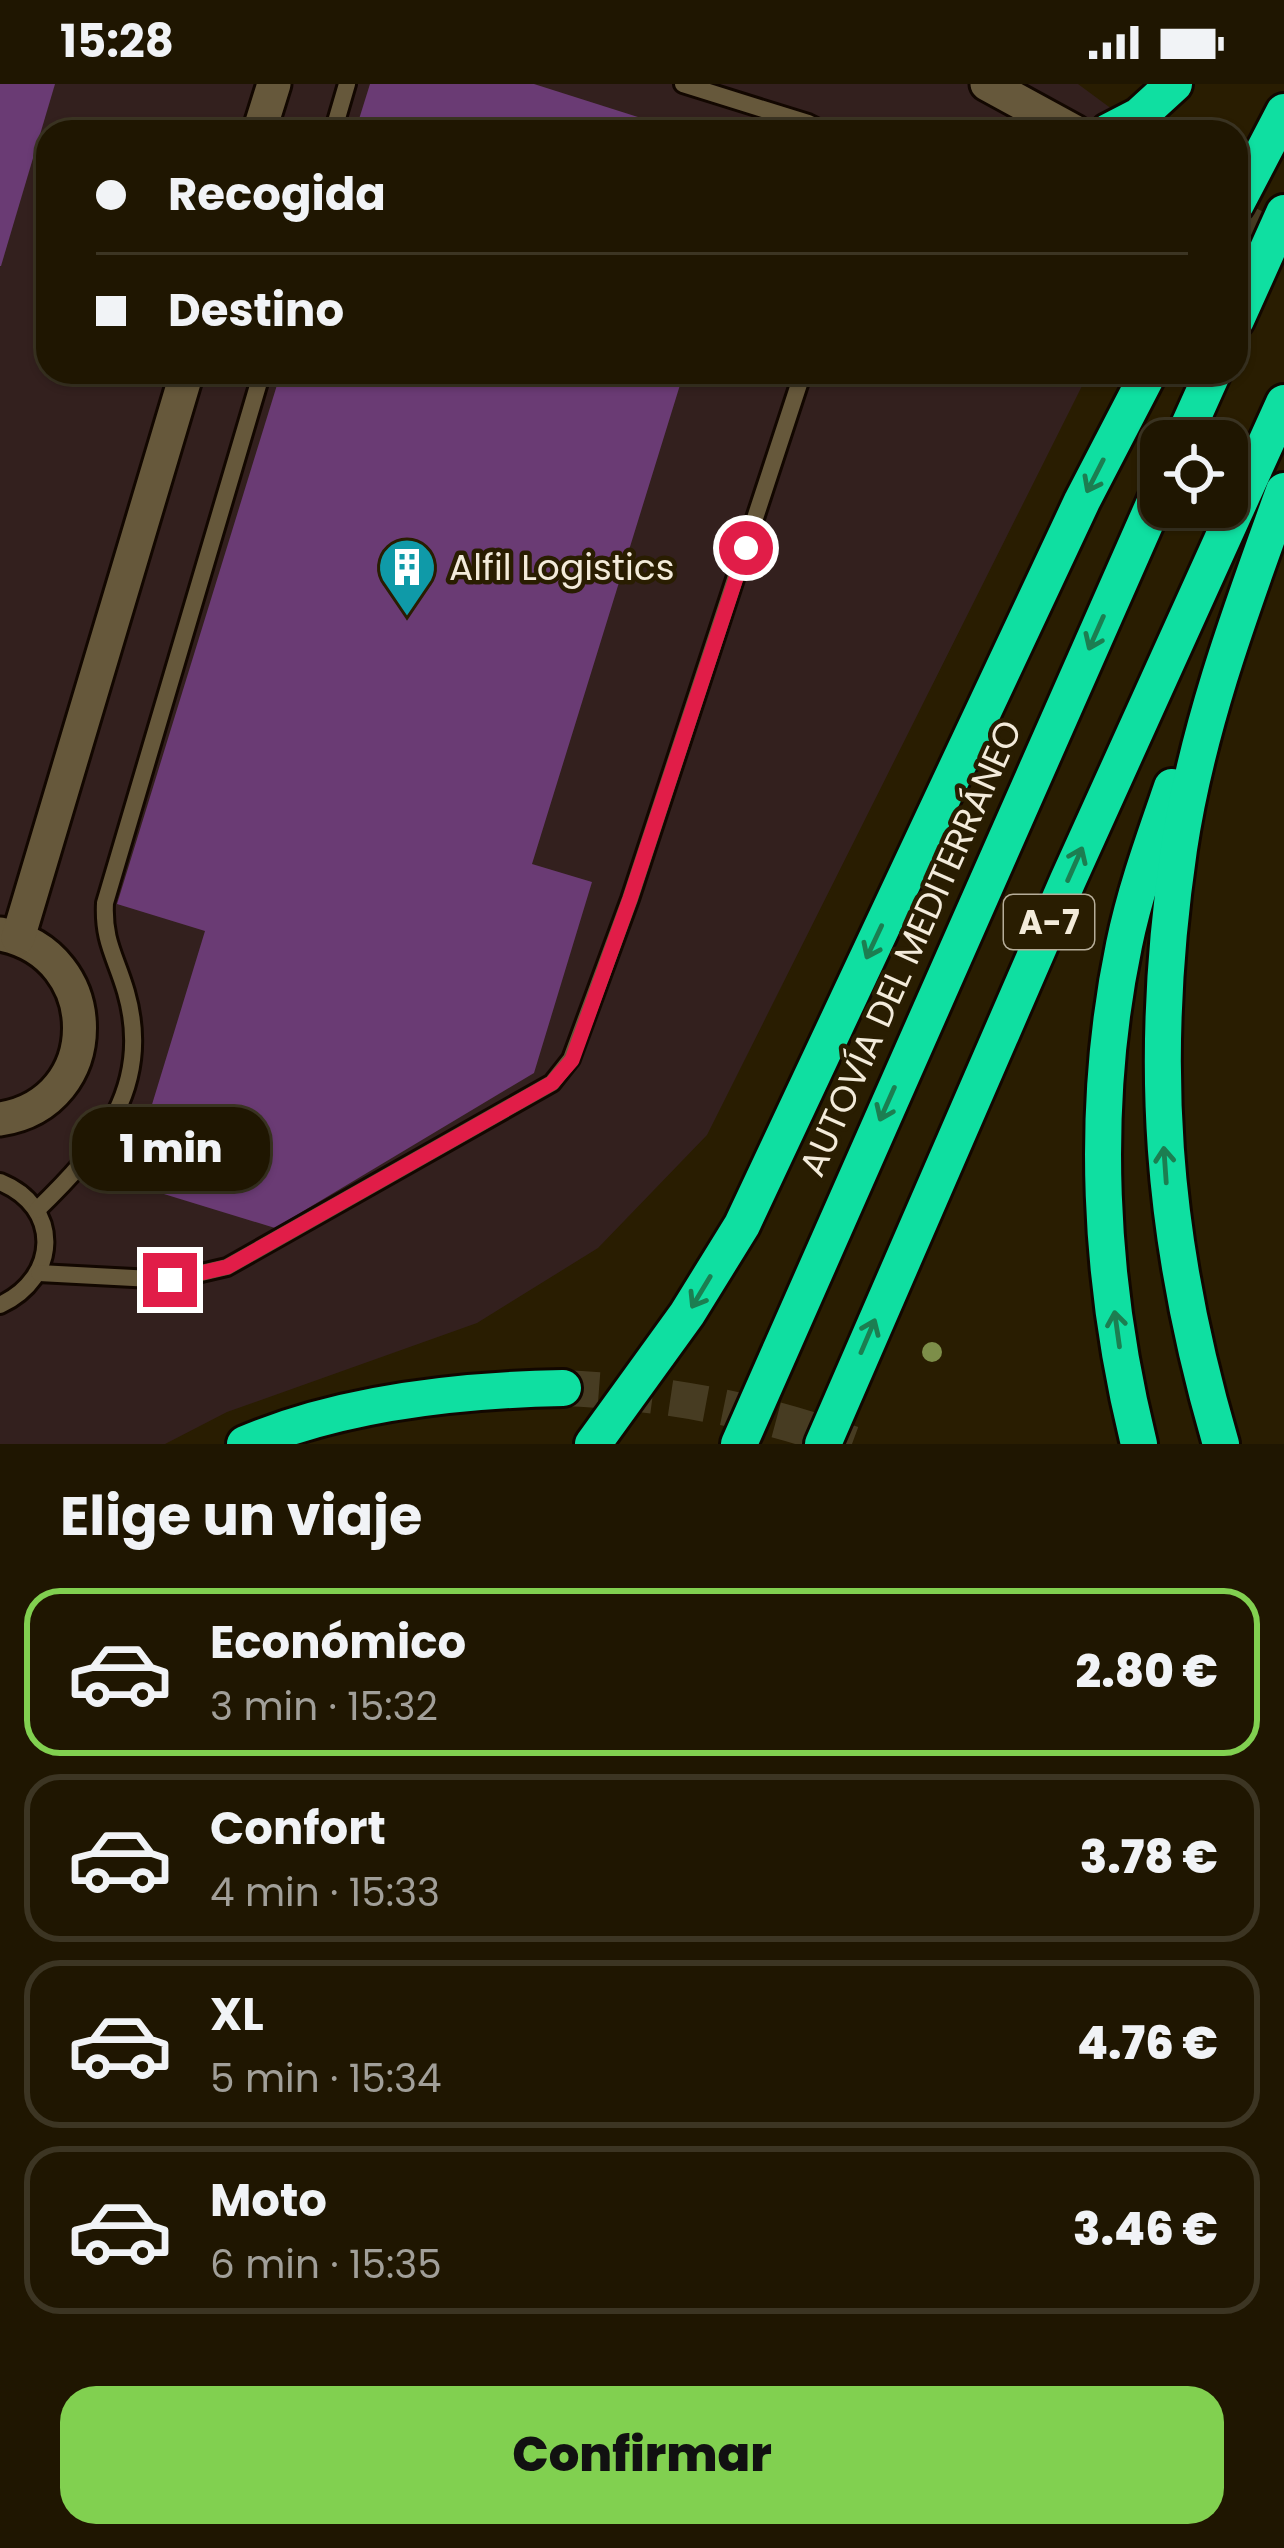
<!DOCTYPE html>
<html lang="es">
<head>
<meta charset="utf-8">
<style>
	:root { --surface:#1f1601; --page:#271f0b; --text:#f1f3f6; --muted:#a19f99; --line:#3c3523; --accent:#81d050 }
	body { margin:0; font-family:Poppins,sans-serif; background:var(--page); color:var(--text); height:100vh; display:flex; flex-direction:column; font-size:45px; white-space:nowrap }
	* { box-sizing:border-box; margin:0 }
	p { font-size:39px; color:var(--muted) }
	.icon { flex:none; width:66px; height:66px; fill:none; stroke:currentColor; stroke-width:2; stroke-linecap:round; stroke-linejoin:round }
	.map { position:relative; height:1360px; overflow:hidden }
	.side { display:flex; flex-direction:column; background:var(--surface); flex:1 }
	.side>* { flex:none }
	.banner { position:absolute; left:36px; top:36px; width:1212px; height:264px; border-radius:36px; box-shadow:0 3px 9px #0004,0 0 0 3px var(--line); display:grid; align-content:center; height:264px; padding:0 60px; background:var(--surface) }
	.controls { position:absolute; left:1140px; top:336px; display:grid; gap:24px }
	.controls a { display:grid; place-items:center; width:108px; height:108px; border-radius:24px; background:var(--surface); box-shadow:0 3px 9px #0004,0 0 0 3px var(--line); font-size:60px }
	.end { position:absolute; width:54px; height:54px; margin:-27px; border:15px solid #e11d48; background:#fff; box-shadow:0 0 0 6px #fff }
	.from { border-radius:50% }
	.bubble { position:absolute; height:84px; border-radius:36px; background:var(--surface); box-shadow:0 3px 9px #0004,0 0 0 3px var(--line); font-size:39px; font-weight:800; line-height:84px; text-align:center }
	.banner b { display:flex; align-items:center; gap:42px; height:114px; font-size:45px }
	.banner b+b { border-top:3px solid var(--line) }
	.banner i { width:30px; height:30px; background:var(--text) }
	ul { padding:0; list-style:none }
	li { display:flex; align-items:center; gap:36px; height:168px; margin:0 24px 18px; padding:0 36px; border:6px solid var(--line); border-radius:36px }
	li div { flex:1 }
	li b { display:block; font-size:45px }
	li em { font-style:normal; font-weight:800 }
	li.on { border-color:var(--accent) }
	li>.icon { width:108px; height:108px; stroke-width:1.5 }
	h2 { padding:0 60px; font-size:54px; line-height:144px }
	.action { display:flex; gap:24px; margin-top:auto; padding:24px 60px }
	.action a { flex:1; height:138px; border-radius:36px; background:var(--accent); color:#111; font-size:48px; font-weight:800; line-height:138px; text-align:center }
	.status { display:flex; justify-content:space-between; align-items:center; height:84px; padding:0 60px; background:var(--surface); direction:ltr }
	.status svg { height:33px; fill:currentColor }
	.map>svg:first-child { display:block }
	.industrial { fill:#33201e }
	.building { fill:#6a3b74 }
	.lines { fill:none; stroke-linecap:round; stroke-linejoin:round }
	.street-tunnel { stroke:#473c22; stroke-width:33; stroke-dasharray:33 16; stroke-linecap:butt }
	.highway-tunnel { stroke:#473c22; stroke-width:36; stroke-dasharray:36 18; stroke-linecap:butt }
	.lane-casing { stroke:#120700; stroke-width:22 }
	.street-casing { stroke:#120700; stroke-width:39 }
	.highway-casing { stroke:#120700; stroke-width:42 }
	.lane { stroke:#66583b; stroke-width:16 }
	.street { stroke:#66583b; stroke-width:33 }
	.highway { stroke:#0fdfa1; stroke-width:36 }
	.tree { fill:#7d8e49 }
	.oneway { stroke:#1c7e51 }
	.route { stroke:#e11d48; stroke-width:15 }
	.labels { text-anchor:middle; stroke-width:9; stroke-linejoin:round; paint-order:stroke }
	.shield { fill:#291d01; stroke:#b6ad99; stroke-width:3 }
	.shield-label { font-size:33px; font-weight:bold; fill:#f3ebda }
	.poi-label { font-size:36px; fill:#f3ebda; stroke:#291d01; text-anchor:start }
	.street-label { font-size:36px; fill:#f3ebda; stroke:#291d01 }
</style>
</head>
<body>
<div class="status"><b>15:28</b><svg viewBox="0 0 49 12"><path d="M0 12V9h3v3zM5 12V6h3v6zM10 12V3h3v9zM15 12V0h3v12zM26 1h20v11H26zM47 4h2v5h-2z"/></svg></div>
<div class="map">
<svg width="1284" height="1360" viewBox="0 0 1284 1360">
	<rect width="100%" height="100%" fill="#291d01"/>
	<!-- industrial -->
	<polygon class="industrial" points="0,0 1078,0 1143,48 48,48 48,288 1089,288 707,1051 598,1164 477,1239 227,1328 165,1360 0,1360"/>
	<!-- building -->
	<g class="building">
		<polygon points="0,0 55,0 1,182 0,182"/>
		<polygon points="370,0 534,0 682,47 355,48"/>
		<polygon points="281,288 684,288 532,780 592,798 534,989 275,1144 128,1099 205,847 117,820"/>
	</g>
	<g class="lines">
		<!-- street-tunnel -->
		<polyline class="street-tunnel" points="1236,133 1284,156"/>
		<!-- highway-tunnel -->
		<path class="highway-tunnel" d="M 563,1304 C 662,1308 760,1326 852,1360"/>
		<!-- lane casing -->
		<g class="lane-casing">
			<g id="lane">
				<polyline points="683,0 808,39 826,48"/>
				<polyline points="333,48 347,0"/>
				<path d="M 0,1098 C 62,1123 59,1194 0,1221"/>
				<path d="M 37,1126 C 101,1064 153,1002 126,908 C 116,873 103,858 105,819 L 262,288"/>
				<polyline points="39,1189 171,1196 227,1183 552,999 571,975 630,815 803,288"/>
			</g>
		</g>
		<!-- street casing -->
		<g class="street-casing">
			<g id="street">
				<polyline points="987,0 1075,48"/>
				<polyline points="259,48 274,0"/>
				<path d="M 0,850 C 106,870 106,1019 0,1035"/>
				<polyline points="18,854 187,288"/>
			</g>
		</g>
		<!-- highway casing -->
		<g class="highway-casing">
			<g id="highway">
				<polyline points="1108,48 1139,32 1174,0"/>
				<polyline points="1236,120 1284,28"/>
				<polyline points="1236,236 1284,129"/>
				<polyline points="1182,357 1213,288"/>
				<path d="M 245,1360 C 341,1319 460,1306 563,1304"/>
				<polyline points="593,1360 687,1230 742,1141 1082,417 1149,288"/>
				<polyline points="739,1360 1161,404"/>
				<polyline points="823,1360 1068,796 1284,319"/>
				<path d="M 1139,1360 C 1099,1199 1090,1024 1124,861 C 1135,807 1154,755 1172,703"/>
				<path d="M 1221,1360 C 1161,1156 1148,976 1179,765 C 1197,643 1242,523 1284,407"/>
			</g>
		</g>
		<!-- lane -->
		<use href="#lane" class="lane"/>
		<!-- street -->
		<use href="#street" class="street"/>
		<!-- highway -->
		<use href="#highway" class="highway"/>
	</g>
	<!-- trees -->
	<circle class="tree" cx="932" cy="1268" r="10"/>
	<!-- one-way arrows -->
	<defs><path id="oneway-shaft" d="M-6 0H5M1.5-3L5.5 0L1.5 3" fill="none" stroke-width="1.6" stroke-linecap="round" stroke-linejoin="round" transform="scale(3)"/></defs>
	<g class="oneway">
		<use href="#oneway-shaft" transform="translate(1095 392) rotate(117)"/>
		<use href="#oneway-shaft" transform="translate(1096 549) rotate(114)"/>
		<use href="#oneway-shaft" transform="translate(1075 780) rotate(-66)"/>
		<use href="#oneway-shaft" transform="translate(874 858) rotate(115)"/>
		<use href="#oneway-shaft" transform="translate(887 1020) rotate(114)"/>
		<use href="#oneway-shaft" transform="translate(1165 1081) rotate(-94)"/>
		<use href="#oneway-shaft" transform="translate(701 1208) rotate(121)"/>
		<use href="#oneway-shaft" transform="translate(1117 1245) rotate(-98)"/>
		<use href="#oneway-shaft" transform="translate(868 1252) rotate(-67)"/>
	</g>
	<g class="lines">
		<!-- route -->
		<polyline class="route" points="170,1196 227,1183 552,999 572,976 630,815 746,464"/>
	</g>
	<!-- icons -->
	<defs>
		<g id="building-pin" transform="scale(3)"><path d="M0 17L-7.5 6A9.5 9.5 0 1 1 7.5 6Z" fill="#0f9aa8" stroke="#291d01"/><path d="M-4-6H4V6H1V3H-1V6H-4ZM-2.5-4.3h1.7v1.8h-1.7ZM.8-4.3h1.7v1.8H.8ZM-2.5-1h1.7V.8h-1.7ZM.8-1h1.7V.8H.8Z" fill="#fff"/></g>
	</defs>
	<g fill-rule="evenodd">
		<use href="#building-pin" x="407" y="483"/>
	</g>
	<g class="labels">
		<!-- shield labels -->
		<rect class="shield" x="1004" y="811" width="90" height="54" rx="9"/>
		<g class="shield-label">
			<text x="1049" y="850">A-7</text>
		</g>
		<!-- poi labels -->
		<g class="poi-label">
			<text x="449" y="496">Alfil Logistics</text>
		</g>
		<!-- street labels -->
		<g class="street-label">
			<text transform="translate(910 864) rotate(-66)" y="13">AUTOVÍA DEL MEDITERRÁNEO</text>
		</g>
	</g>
</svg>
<div class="controls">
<a><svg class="icon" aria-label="locate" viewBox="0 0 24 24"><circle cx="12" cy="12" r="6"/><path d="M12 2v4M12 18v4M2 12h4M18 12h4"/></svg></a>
</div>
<i class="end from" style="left:746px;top:464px"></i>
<i class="end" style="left:170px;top:1196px"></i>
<div class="bubble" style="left:72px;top:1023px;width:198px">1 min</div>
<div class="banner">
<b><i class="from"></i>Recogida</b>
<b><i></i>Destino</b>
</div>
</div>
<section class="side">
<h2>Elige un viaje</h2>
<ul>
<li class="on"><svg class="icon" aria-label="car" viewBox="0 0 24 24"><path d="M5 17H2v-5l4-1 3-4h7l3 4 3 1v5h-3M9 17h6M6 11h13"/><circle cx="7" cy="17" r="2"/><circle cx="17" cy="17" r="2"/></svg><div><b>Económico</b><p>3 min · 15:32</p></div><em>2.80 €</em></li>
<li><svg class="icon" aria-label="car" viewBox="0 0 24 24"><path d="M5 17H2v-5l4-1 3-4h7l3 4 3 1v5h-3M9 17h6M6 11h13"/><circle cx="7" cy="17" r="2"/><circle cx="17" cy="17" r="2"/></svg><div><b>Confort</b><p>4 min · 15:33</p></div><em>3.78 €</em></li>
<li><svg class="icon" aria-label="car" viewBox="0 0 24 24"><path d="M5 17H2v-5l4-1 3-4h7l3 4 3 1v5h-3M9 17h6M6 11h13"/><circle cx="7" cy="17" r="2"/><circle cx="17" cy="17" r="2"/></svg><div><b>XL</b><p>5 min · 15:34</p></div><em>4.76 €</em></li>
<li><svg class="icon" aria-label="car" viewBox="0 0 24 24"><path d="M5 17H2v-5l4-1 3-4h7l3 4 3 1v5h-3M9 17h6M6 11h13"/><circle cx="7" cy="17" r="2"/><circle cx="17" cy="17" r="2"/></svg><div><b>Moto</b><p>6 min · 15:35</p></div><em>3.46 €</em></li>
</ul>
<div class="action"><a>Confirmar</a></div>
</section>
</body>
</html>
